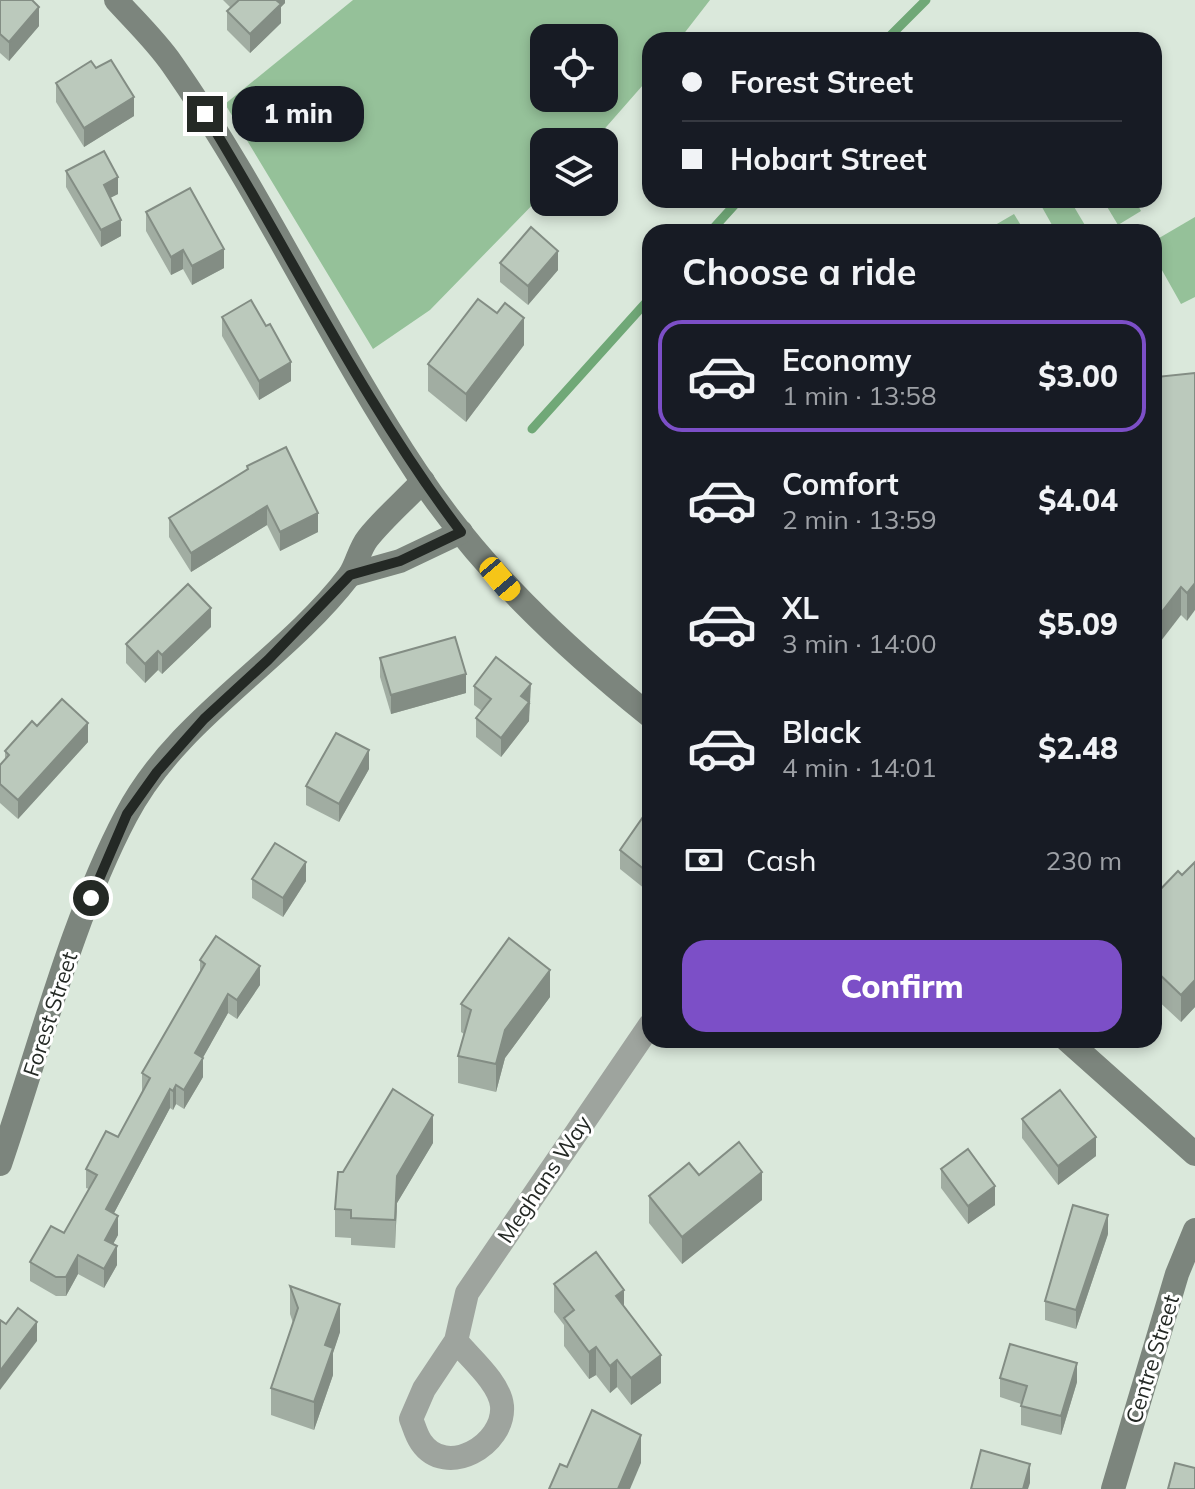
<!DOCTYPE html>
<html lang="en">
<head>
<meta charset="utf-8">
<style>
	:root { --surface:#171b24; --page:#242831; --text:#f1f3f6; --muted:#9ea1a6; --line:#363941; --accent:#7c4fc7 }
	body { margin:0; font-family:Mulish,sans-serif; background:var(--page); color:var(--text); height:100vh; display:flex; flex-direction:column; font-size:30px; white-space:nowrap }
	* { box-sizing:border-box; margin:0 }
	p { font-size:26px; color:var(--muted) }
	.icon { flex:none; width:44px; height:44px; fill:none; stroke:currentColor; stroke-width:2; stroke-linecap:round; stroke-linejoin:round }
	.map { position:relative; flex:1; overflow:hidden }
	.sheet { position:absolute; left:642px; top:224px; width:520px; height:824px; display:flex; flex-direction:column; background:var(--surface); border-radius:24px; box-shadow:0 4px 12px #0003 }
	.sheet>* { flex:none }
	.guide { position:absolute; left:642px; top:32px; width:520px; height:176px; border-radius:24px; box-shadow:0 4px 12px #0003; display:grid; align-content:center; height:176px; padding:0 40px; background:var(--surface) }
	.buttons { position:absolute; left:530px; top:24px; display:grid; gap:16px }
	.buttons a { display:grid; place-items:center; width:88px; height:88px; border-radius:16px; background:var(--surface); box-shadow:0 4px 12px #0003; font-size:40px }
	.end { position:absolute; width:36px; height:36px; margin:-18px; border:10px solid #242925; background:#fff; box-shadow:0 0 0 4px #fff }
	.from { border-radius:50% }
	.bubble { position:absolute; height:56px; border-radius:24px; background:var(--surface); box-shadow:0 4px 12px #0003; font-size:26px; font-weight:800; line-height:56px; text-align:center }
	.car { position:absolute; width:24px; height:48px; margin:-24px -12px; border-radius:10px; box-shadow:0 0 6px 2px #0007; background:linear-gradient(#f5c518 24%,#345 0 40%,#f5c518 0 76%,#345 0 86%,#f5c518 0) }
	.guide b { display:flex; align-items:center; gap:28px; height:76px; font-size:30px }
	.guide b+b { border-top:2px solid var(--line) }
	.guide i { width:20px; height:20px; background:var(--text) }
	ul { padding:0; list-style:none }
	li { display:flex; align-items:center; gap:24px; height:112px; margin:0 16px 12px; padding:0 24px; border:4px solid transparent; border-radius:24px }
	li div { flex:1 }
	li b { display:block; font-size:30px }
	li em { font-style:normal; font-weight:800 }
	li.on { border-color:var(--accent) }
	li>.icon { width:72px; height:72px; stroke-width:1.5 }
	h2 { padding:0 40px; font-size:36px; line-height:96px }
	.pay { display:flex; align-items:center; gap:20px; height:88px; padding:0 40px; font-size:30px }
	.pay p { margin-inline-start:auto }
	.action { display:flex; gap:16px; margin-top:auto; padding:16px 40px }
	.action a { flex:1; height:92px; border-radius:24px; background:var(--accent); color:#fff; font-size:32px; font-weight:800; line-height:92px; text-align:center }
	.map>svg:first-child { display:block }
	.green { fill:#95c199; fill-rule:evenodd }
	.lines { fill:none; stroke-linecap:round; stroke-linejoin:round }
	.stream { stroke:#70a877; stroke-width:9 }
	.street { stroke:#9ea49e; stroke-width:24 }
	.secondary { stroke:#7c857d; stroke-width:24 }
	.wall { fill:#a1ada2 }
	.shaded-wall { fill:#838d84 }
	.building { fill:#bbc9bc; stroke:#838d84; stroke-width:2 }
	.route { stroke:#242925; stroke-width:10 }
	.labels { text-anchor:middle; stroke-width:6; stroke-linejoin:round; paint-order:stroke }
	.street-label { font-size:22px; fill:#242925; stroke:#fff }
</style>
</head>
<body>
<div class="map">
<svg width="1195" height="1489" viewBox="0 0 1195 1489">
	<rect width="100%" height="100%" fill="#dae8db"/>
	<!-- green -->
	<g class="green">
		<path d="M 353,0 L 710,0 L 679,40 L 650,40 L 650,77 L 593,142 L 544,142 L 544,193 L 430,310 L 373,349 L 225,104 ZM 604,38 L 604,98 L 544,98 L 544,38 Z"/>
		<polygon points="1038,200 1070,200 1089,232 1056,232"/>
		<polygon points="1103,200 1135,200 1141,211 1118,225"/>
		<polygon points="1014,214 1025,232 992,232 990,228"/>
		<polygon points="1195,217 1195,297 1181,304 1154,256 1154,241"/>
	</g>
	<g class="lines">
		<!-- stream -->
		<g class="stream">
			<polyline points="886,40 926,0"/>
			<polyline points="710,232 739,200"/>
			<polyline points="532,429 650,298"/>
		</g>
		<!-- street -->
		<path class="street" d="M 456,1341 C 470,1358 500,1383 502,1406 C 505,1445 446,1479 421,1442 C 416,1435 414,1426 411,1419 L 424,1389 L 456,1341 L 467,1293 L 650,1025"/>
		<!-- secondary -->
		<g class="secondary">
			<path d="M 116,0 C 135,21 156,41 172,64 C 263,194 329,341 417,473 C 481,569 561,644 650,716"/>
			<polyline points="350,575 400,561 461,532"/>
			<polyline points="1067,1040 1195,1154"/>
			<path d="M 0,1164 C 38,1053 72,918 126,816 C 177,718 283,662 349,576 C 357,565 359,549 368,538 C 384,518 405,500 423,481"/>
			<polyline points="1113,1489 1177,1274 1195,1230"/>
		</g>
	</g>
	<!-- wall -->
	<g class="wall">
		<polygon points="0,0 39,26 9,61 0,53"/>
		<polygon points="223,0 285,0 285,3 281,7 281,23 250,53 227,30 227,11 231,8"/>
		<polygon points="96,68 134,116 84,147 56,102 56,83"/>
		<polygon points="66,171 118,194 110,198 121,236 101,247 66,187"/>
		<polygon points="146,212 224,268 192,285 183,269 171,275 146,231"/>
		<polygon points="500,263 558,270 528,305 500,282"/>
		<polygon points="222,317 291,381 259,400 222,336"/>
		<polygon points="524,345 466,422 428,391 428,364"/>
		<polygon points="1195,373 1187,621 1181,615 1157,377"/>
		<polygon points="247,466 318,532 280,551 267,525 191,572 169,537 169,518 247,470"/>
		<polygon points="211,627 162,674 158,670 145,683 126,663 126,644"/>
		<polygon points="380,658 466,693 391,714 380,677"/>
		<polygon points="474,686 531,703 529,705 529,721 501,757 476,737 476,718 482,711 474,705"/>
		<polygon points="37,726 88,742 18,819 0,803 0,765 5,759 5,751"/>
		<polygon points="369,769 339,822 306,805 306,786"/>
		<polygon points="650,822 650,893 620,869 620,850"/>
		<polygon points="1195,862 1195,1007 1181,1022 1154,997 1154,896 1182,875"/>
		<polygon points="252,879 306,881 283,917 252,898"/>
		<polygon points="200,960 260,985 237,1019 228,1013 203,1057 203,1077 184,1109 176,1104 173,1110 170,1108 114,1213 118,1235 113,1244 117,1265 104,1288 78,1274 66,1296 56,1296 30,1281 30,1262 64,1233 89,1189 86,1188 86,1169 118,1137 142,1092 142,1073 200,973"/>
		<polygon points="550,997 505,1058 496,1092 458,1083 458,1056 464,1034 461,1032 461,1004"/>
		<polygon points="1022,1119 1096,1156 1058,1185 1022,1138"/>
		<polygon points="433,1143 397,1203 395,1248 351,1245 351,1238 335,1237 335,1209 343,1172"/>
		<polygon points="941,1169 995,1205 968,1224 941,1188"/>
		<polygon points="649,1196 762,1200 682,1264 649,1223"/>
		<polygon points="1108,1234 1076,1329 1045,1320 1045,1301"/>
		<polygon points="554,1284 624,1306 661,1383 631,1405 617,1387 610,1393 596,1375 589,1379 564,1346 564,1325 554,1312"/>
		<polygon points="290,1286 340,1332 333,1353 333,1375 314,1430 271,1415 271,1388 293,1323 290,1314"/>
		<polygon points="1000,1378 1077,1382 1061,1435 1021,1425 1021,1404 1000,1397"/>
	</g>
	<!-- shaded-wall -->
	<g class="shaded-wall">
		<polygon points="272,0 285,0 285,3 281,7 281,23 250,53 250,34"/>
		<polygon points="39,7 39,26 9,61 9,42"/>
		<polygon points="134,97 134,116 84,147 84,128"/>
		<polygon points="118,177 118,194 104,201 104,185"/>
		<polygon points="121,220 121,236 101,247 101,230"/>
		<polygon points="224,249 224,268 192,285 192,266"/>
		<polygon points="183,250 183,269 171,275 171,257"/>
		<polygon points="558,251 558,270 528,305 528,286"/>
		<polygon points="524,318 524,345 466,422 466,394"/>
		<polygon points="291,362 291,381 259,400 259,381"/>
		<polygon points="267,506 267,525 191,572 191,553"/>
		<polygon points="318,513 318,532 280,551 280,532"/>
		<polygon points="1195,583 1195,610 1187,621 1187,593"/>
		<polygon points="1181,587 1181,615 1154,650 1154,622"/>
		<polygon points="211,608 211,627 162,674 162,655"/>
		<polygon points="158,651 158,670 145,683 145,664"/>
		<polygon points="466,674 466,693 391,714 391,695"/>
		<polygon points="531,684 529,721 501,757 501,738 521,696"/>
		<polygon points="88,723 88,742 18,819 18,800"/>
		<polygon points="369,750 369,769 339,822 339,804"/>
		<polygon points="306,862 306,881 283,917 283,898"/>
		<polygon points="260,966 260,985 237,1019 237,1000"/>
		<polygon points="550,970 550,997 505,1058 496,1092 496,1064 505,1030"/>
		<polygon points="1195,980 1195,1007 1181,1022 1181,995"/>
		<polygon points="228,994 228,1013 195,1072 195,1053"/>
		<polygon points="203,1058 203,1077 184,1109 184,1090"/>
		<polygon points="176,1085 176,1104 173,1110 173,1091"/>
		<polygon points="170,1089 170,1108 106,1228 106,1209"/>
		<polygon points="433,1115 433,1143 397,1203 395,1248 397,1176"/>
		<polygon points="1096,1137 1096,1156 1058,1185 1058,1166"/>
		<polygon points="762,1172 762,1200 682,1264 682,1237"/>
		<polygon points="995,1186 995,1205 968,1224 968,1206"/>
		<polygon points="1108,1215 1108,1234 1076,1329 1076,1310"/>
		<polygon points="118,1216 118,1235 105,1259 105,1240"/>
		<polygon points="117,1246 117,1265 104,1288 104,1269"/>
		<polygon points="78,1255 78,1274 66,1296 66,1277"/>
		<polygon points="624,1290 624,1318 616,1296"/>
		<polygon points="340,1304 340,1332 333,1353 333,1375 314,1430 314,1402 325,1345"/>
		<polygon points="37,1322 37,1341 0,1390 0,1371"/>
		<polygon points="596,1347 596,1375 589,1379 589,1352"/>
		<polygon points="661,1355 661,1383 631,1405 631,1378"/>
		<polygon points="617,1360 617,1387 610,1393 610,1366"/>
		<polygon points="1077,1363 1077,1382 1061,1435 1061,1416"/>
		<polygon points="641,1435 641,1463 630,1489 618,1489"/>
		<polygon points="1030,1464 1030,1483 1028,1489 1023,1489"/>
	</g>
	<!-- building -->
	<g class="building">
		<polygon points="0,0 32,0 39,7 9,42 0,34"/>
		<polygon points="239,0 276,0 281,4 250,34 227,11"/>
		<polygon points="111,60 134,97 84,128 56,83 91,61 96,68"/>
		<polygon points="104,151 118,177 104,185 121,220 101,230 66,171"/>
		<polygon points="190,188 224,249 192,266 183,250 171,257 146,212"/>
		<polygon points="531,227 558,251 528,286 500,263"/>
		<polygon points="478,299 497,313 505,303 524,318 466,394 428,364"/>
		<polygon points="251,300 266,326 270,324 291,362 259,381 222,317"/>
		<polygon points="1154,351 1157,377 1195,373 1195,583 1187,593 1181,587 1154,622"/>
		<polygon points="286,447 318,513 280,532 267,506 191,553 169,518 248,469 247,466"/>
		<polygon points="188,584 211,608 162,655 158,651 145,664 126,644"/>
		<polygon points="455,637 466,674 391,695 380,658"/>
		<polygon points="496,657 531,684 521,696 529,702 501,738 476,718 491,699 474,686"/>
		<polygon points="62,699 88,723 18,800 0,784 0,765 9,755 5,751 32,721 37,726"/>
		<polygon points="336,733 369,750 339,804 306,786"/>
		<polygon points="643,817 650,822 650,874 620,850"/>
		<polygon points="275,843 306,862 283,898 252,879"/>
		<polygon points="1195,862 1195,980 1181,995 1154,969 1154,896 1178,871 1182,875"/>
		<polygon points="216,936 260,966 237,1000 228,994 195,1053 203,1058 184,1090 176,1085 173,1091 170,1089 106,1209 118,1216 105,1240 117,1246 104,1269 78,1255 66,1277 56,1277 30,1262 51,1226 64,1233 97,1175 86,1169 106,1131 118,1137 150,1078 142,1073 205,964 200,960"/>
		<polygon points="509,938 550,970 505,1030 496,1064 458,1056 471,1010 461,1004"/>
		<polygon points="393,1089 433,1115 397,1176 395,1220 351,1218 351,1210 335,1209 338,1172 343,1172"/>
		<polygon points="1060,1090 1096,1137 1058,1166 1022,1119"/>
		<polygon points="739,1142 762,1172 682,1237 649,1196 689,1163 699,1175"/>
		<polygon points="968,1149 995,1186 968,1206 941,1169"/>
		<polygon points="1073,1205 1108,1215 1076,1310 1045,1301"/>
		<polygon points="596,1252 624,1290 616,1296 661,1355 631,1378 617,1360 610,1366 596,1347 589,1352 564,1318 574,1310 554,1284"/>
		<polygon points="290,1286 340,1304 325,1345 333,1348 314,1402 271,1388 298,1308"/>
		<polygon points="18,1308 37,1322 0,1371 0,1320 6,1324"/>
		<polygon points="1010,1344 1077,1363 1061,1416 1021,1406 1027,1386 1000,1378"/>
		<polygon points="592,1410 641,1435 618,1489 549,1489 560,1464 567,1467"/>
		<polygon points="981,1450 1030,1464 1023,1489 971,1489"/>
		<polygon points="1175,1463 1195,1468 1195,1489 1168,1489"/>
	</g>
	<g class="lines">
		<!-- route -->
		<path class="route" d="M 91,898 L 127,814 L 157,772 L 204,719 L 268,660 L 350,575 L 400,561 L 461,532 C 362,401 291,254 205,114"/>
	</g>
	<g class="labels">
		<!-- street labels -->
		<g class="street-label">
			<text transform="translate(50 1014) rotate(-72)" y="8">Forest Street</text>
			<text transform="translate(544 1179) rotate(-56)" y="8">Meghans Way</text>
			<text transform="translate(1152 1359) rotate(-73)" y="8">Centre Street</text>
		</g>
	</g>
</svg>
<div class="buttons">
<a><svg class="icon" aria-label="locate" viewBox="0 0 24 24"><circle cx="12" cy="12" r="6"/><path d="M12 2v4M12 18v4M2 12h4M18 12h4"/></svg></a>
<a><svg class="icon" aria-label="layers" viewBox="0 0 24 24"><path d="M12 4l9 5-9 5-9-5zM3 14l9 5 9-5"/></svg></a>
</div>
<i class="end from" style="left:91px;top:898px"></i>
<i class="end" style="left:205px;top:114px"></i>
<div class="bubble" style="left:232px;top:86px;width:132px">1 min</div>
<i class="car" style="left:500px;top:579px;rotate:140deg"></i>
<div class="guide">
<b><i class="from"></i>Forest Street</b>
<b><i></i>Hobart Street</b>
</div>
<section class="sheet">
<h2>Choose a ride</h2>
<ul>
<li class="on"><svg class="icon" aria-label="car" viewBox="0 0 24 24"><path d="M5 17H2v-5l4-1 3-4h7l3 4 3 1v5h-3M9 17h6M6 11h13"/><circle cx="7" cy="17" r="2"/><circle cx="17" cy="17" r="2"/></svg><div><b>Economy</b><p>1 min · 13:58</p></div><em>$3.00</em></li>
<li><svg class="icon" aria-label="car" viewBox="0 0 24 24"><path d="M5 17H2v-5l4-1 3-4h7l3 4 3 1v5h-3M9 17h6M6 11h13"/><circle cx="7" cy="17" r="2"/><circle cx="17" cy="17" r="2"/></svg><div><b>Comfort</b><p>2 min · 13:59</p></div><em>$4.04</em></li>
<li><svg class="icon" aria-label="car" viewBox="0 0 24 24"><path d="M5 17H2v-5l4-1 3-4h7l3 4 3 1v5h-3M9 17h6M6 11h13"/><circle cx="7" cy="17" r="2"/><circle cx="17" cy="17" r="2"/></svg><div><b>XL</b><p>3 min · 14:00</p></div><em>$5.09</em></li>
<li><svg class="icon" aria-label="car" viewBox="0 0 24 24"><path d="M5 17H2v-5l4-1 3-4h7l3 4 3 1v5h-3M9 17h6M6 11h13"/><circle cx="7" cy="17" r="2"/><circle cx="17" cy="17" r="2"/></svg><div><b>Black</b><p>4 min · 14:01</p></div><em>$2.48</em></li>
</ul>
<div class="pay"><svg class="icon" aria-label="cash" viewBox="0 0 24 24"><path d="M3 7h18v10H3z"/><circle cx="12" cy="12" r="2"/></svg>Cash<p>230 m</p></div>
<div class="action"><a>Confirm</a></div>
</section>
</div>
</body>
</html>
